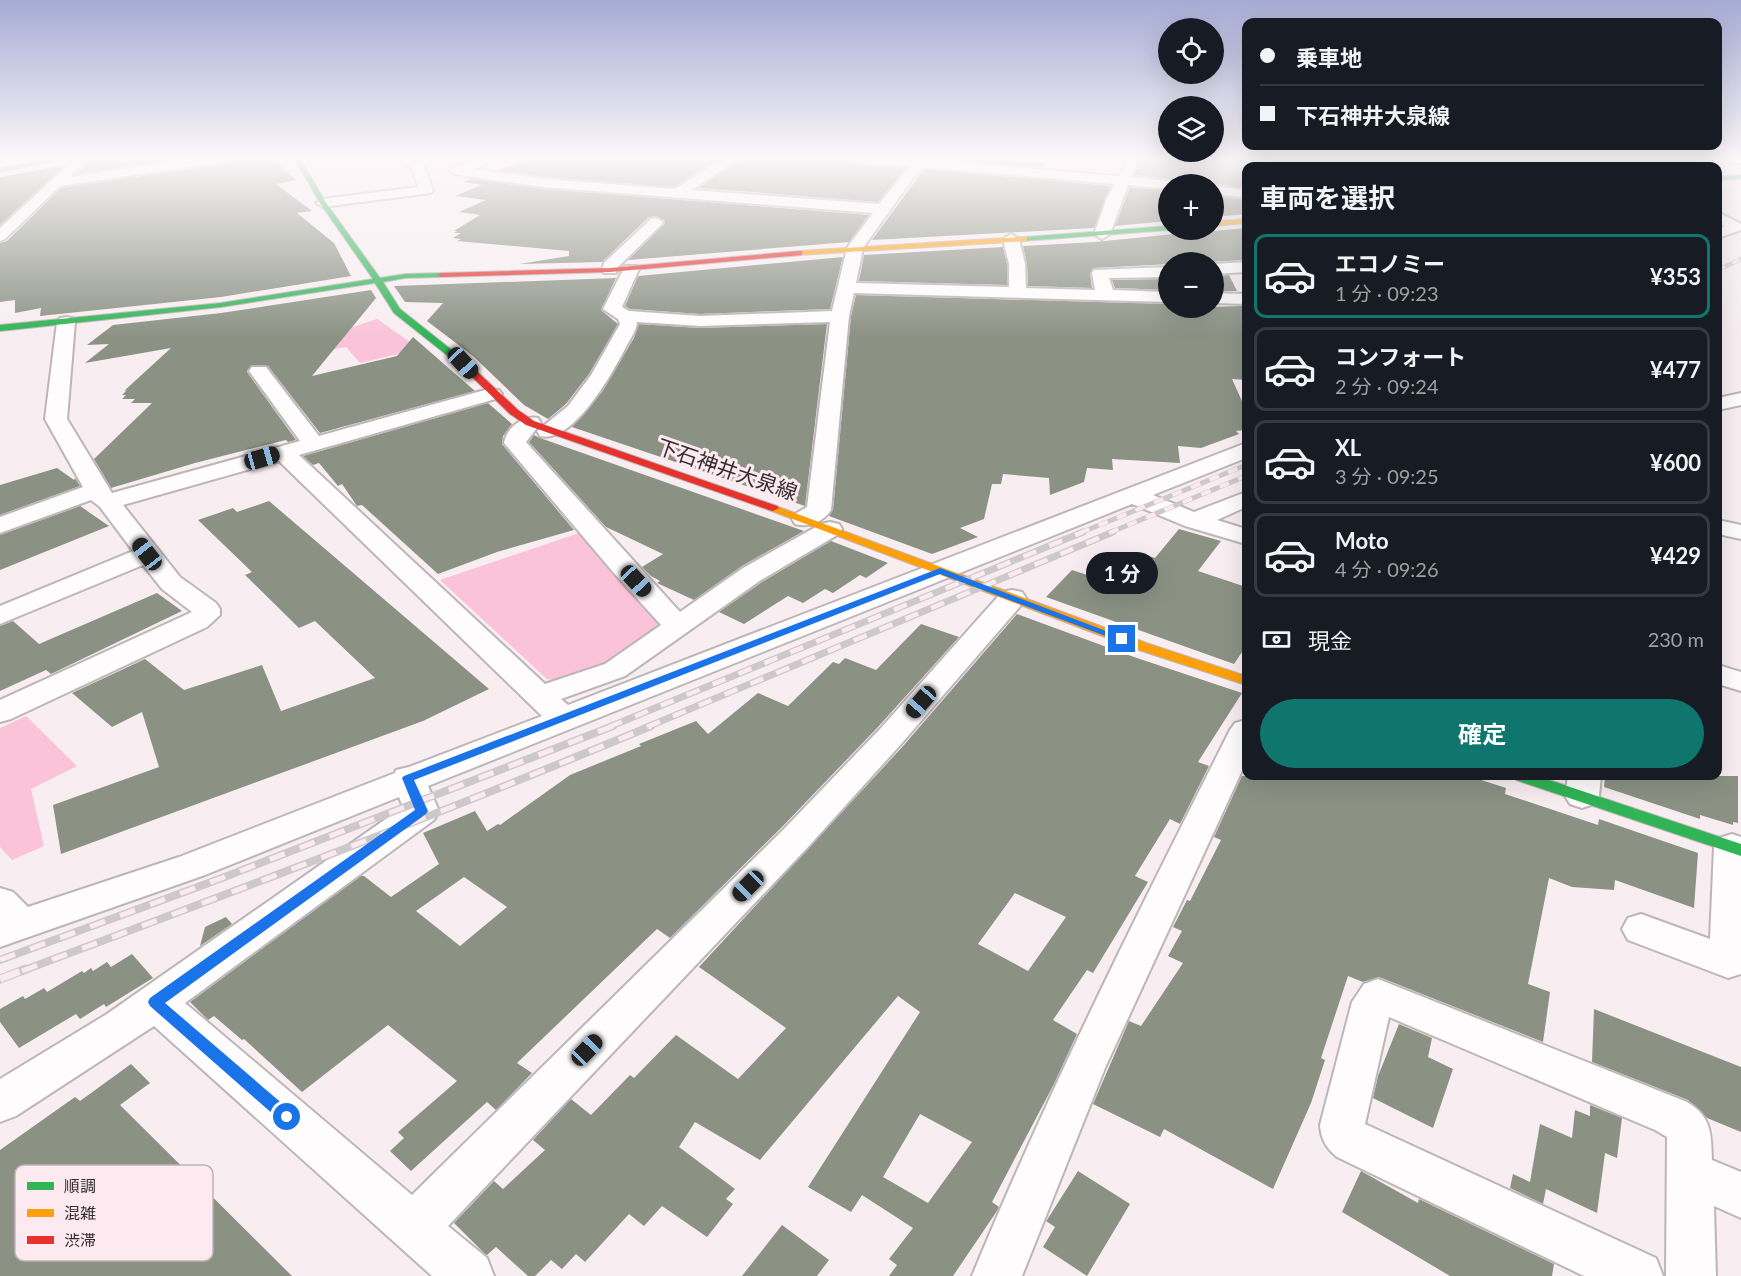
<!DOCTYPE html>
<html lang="ja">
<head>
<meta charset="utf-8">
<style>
	:root { --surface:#171b24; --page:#20242c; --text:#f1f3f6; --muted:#9ea1a6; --line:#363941; --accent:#0f766e }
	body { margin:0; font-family:Lato,"Noto Sans JP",sans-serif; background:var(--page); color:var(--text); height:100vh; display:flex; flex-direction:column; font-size:22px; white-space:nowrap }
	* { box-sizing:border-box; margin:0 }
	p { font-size:20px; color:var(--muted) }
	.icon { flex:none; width:33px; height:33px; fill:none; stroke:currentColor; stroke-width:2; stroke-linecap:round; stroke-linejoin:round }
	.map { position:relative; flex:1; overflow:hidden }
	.details { position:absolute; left:1242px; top:162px; width:480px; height:618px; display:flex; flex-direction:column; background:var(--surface); border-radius:12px; box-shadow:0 6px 24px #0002 }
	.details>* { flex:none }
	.hud { position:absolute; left:1242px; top:18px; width:480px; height:132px; border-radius:12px; box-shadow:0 6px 24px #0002; display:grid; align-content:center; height:132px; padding:0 18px; background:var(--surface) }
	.buttons { position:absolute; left:1158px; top:18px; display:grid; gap:12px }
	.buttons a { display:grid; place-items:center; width:66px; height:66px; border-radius:50%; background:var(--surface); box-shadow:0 6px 24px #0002; font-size:30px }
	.end { position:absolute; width:27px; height:27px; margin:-14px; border:8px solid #1a73e8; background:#fff; box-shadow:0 0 0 3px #fff }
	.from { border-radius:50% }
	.bubble { position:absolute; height:42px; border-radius:21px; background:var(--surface); box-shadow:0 6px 24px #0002; font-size:20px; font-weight:700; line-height:42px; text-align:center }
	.car { position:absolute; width:18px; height:36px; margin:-18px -9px; border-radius:8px; box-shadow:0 0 4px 2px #0007; background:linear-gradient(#222 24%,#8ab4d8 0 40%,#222 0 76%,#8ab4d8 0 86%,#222 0) }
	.hud b { display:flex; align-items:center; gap:21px; height:57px; font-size:22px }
	.hud b+b { border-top:2px solid var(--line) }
	.hud i { width:15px; height:15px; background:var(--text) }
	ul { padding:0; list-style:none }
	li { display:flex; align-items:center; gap:18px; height:84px; margin:0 12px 9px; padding:0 6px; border:3px solid var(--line); border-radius:12px }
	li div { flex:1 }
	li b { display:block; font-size:22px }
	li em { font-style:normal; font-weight:700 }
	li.current { border-color:var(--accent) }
	li>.icon { width:54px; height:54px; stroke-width:1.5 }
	h2 { padding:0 18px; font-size:27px; line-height:72px }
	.pay { display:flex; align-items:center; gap:15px; height:66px; padding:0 18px; font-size:22px }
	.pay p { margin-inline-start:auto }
	.cta { display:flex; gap:12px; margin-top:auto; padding:12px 18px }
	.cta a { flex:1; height:69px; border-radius:36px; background:var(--accent); color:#fff; font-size:24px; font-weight:700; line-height:69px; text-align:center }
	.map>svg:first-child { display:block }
	.green { fill:#fac3d8 }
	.building { fill:#8b9284; fill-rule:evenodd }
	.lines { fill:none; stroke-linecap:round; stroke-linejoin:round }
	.street-casing { stroke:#bdb5b7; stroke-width:4 }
	.fast-casing { stroke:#bdb5b7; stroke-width:2 }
	.slow-casing { stroke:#bdb5b7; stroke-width:2 }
	.jam-casing { stroke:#bdb5b7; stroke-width:2 }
	.street { fill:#fefcfd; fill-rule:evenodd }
	.fast { fill:#30b455; fill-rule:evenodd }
	.slow { fill:#ff9f0a; fill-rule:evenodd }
	.jam { fill:#e5322d; fill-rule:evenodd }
	.rail-far4-casing { stroke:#cdc9cb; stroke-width:4.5 }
	.rail-far3-casing { stroke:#cdc9cb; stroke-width:5 }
	.rail-far2-casing { stroke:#cdc9cb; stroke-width:7 }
	.rail-far1-casing { stroke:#cdc9cb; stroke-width:8 }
	.rail-casing { stroke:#cdc9cb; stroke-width:9 }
	.rail-far4 { stroke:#fceaf0; stroke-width:3; stroke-dasharray:8; stroke-linecap:butt }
	.rail-far3 { stroke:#fceaf0; stroke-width:4; stroke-dasharray:10; stroke-linecap:butt }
	.rail-far2 { stroke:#fceaf0; stroke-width:4.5; stroke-dasharray:14; stroke-linecap:butt }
	.rail-far1 { stroke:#fceaf0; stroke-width:5; stroke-dasharray:16; stroke-linecap:butt }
	.rail { stroke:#fceaf0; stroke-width:7; stroke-dasharray:21; stroke-linecap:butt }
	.route { fill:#1a73e8 }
	.labels { text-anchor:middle; stroke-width:6; stroke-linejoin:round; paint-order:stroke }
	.street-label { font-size:21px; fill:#352e30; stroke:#fceaf0 }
	.key { fill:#fceaf0; stroke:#c0b2b6; stroke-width:1.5 }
	.key-label { font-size:16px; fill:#352e30 }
</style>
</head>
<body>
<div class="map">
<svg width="1741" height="1276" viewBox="0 0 1741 1276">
	<rect width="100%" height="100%" fill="#f8eef1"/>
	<!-- green -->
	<g class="green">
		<polygon points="377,319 420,349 360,363 346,347 330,350 320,338"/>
		<polygon points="579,533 659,625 609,662 557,681 547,679 440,580"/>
		<polygon points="26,716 77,766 31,789 44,846 12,860 0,847 0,728"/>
	</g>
	<!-- building -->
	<g class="building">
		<polygon points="83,158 179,158 76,174 83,167"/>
		<polygon points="231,158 271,158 296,180 276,184 312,211 297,213 334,243 351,276 221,297 40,316 41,308 15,313 15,300 0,302 0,243 7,241 61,188 223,164"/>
		<polygon points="531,158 719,158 674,187 544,177 498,170"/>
		<polygon points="741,158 847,158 855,164 906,168 878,202 699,188"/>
		<polygon points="936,158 984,158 1045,163 1042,167"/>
		<polygon points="1141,158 1246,158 1246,188 1214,184 1176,184 1168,179 1134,175"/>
		<polygon points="65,165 0,225 0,177"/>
		<polygon points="924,169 1111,186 1094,228 872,240"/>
		<polygon points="472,179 544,189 869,215 849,242 628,260 665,223 664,220 656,216 649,217 602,262 519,264 569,256 569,251 457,241 461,239 453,238 461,233 454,233 457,231 454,231 480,215 459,212 486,200 455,196 482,185 464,182"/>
		<polygon points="1130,187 1168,191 1168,221 1115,226"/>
		<polygon points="1214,196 1246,200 1246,214 1214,217"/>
		<polygon points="1246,228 1246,260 1094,268 1090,273 1092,288 1028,286 1027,264 1023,246 1095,242 1174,234 1178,230 1214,231"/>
		<polygon points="1003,247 1007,264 1007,285 859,281 864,255"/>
		<polygon points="843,257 830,309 700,314 630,309 625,306 638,276"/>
		<polygon points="1229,275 1237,291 1214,291 1214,276"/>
		<polygon points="616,278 601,310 618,324 589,374 566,404 548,419 524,405 473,356 427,321 443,303 405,302 394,286"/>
		<polygon points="1168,279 1168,290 1115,288 1112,280"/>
		<polygon points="371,290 376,298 312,376 397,356 413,337 475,391 320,433 268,366 252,365 247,372 296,440 288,442 286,440 195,463 111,488 94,459 152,403 131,403 135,399 122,399 126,395 122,395 127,390 124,391 171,348 85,363 109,344 87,345 113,325 221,313"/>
		<polygon points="856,295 1168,304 1168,308 1243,306 1246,313 1246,380 1232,379 1246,410 1246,430 1236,431 1239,434 1201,448 1178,446 1180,463 1112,459 1113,470 1087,468 1084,482 1050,495 1049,478 1003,474 1001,484 992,484 984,519 960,528 978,537 932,554 829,516 833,510 851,316"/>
		<polygon points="639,324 700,328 827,324 805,506 572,427 602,392 634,338"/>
		<polygon points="488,403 512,424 503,436 502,444 574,530 497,552 438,574 362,505 357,506 342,484 338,486 319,463 313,465 303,456"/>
		<polygon points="534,435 540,438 804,531 742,566 694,600 657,583 660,581 651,576 642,567 663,554 606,527 529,442"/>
		<polygon points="57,468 74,480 75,478 80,486 0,515 0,485"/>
		<polygon points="269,501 489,689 423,721 61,854 53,805 159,767 142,712 112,727 72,693 145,659 184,690 262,665 281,711 375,678 315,621 299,628 245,575 252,572 198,520 233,508 237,512"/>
		<polygon points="80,506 109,526 0,570 0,535"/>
		<polygon points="1179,529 1221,541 1198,571 1246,587 1246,646 1234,664 1046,597 1072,570 1112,583 1138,552 1155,558"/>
		<polygon points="831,541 888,563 866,578 860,575 833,593 825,589 803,603 788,596 744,624 719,612 762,582"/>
		<polygon points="157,593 182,611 51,674 46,670 0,691 0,626 13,621 39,644"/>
		<path d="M 1017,614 L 1131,656 L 1242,693 L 1198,762 L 1209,766 L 1180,824 L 1170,819 L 1135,876 L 1148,882 L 1093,973 L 1087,970 L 1053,1020 L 1077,1034 L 1054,1084 L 992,1202 L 999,1207 L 997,1211 L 953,1276 L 889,1276 L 897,1265 L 889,1259 L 913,1228 L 862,1195 L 851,1212 L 808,1187 L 920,1012 L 898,996 L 760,1160 L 695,1122 L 679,1147 L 735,1189 L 726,1199 L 733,1204 L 707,1237 L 662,1206 L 644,1226 L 629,1214 L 585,1262 L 576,1254 L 562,1269 L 551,1260 L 535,1276 L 528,1276 L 496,1247 L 487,1255 L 485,1254 L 454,1223 L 494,1181 L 503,1189 L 545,1150 L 533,1140 L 571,1099 L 591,1115 L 630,1075 L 634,1078 L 676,1035 L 738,1079 L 786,1028 L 699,967 L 904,745 ZM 1015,893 L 1066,917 L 1028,971 L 978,944 ZM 920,1114 L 972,1142 L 928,1203 L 883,1177 Z"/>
		<path d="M 921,624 L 959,637 L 878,727 L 782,827 L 670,938 L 657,929 L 517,1063 L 532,1073 L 496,1110 L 487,1102 L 411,1171 L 390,1151 L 404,1138 L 398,1132 L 457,1081 L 388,1025 L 302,1092 L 244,1039 L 242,1040 L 214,1016 L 208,1020 L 190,1002 L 361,876 L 364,876 L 391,897 L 439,864 L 423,833 L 475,811 L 487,831 L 498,824 L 500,825 L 570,775 L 641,746 L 639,744 L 696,721 L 708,734 L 758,693 L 788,706 L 833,662 L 839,664 L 845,658 L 876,670 ZM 464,877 L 507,907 L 460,946 L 416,911 Z"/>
		<polygon points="1242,776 1469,776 1506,788 1505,794 1598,825 1599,819 1698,853 1694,908 1615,880 1614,890 1572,887 1549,878 1528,984 1550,992 1543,1042 1379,977 1363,982 1348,976 1321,1058 1325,1060 1311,1103 1273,1189 1164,1129 1160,1137 1093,1104 1129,1021 1141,1026 1183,963 1168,956 1182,931 1173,927 1187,900 1190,901 1221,840 1214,837"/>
		<polygon points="1605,776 1738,776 1738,823 1733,822 1733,825 1700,815 1700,819 1604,787"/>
		<polygon points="226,917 232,924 200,946 205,927"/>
		<polygon points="132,954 153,978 106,1007 104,1004 80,1019 76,1014 19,1048 0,1022 0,1009 23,996 25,999 44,988 47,992 82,971 84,973 91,968 93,971 107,962 111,967"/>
		<polygon points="1594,1009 1741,1067 1741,1132 1707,1118 1688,1100 1592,1062"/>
		<polygon points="1399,1024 1432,1038 1428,1057 1453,1069 1433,1128 1373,1098 1378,1076"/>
		<polygon points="131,1064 150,1083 120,1105 292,1276 0,1276 0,1150 75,1097 80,1101"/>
		<polygon points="1590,1105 1622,1118 1617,1158 1605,1153 1597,1213 1546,1189 1543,1204 1510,1188 1513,1174 1530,1182 1540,1124 1572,1138 1575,1110 1590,1116"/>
		<polygon points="1078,1171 1130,1204 1087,1276 1043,1247 1055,1227 1046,1221 1047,1220"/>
		<polygon points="1361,1171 1418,1203 1419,1199 1554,1264 1552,1276 1450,1276 1342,1212"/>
		<polygon points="782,1225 829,1260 817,1276 742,1276"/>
	</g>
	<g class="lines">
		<!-- street casing -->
		<g class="street-casing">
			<g id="street">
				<polygon points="69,158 81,158 81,165 70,177 196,158 229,158 223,162 60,186 5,239 0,241 0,228 69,164"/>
				<polygon points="399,158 423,163 433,190 431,193 323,207 316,203 323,199 418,187 412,168 397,161"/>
				<path d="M 482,158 L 501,158 L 474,169 L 544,179 L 675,189 L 724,158 L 739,158 L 692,190 L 879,204 L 910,166 L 855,162 L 849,158 L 931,158 L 930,160 L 1119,176 L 1129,158 L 1139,158 L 1131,177 L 1168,181 L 1174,184 L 1168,184 L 1168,189 L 1128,185 L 1110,234 L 1102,239 L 1094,234 L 1107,198 L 1115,184 L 923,167 L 913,178 L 863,248 L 856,283 L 1009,287 L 1009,264 L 1003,239 L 1011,234 L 1019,239 L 1025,264 L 1026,288 L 1095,290 L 1092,273 L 1094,270 L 1168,267 L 1168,277 L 1109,278 L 1113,290 L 1168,292 L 1168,302 L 854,293 L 849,316 L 831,510 C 823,522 809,528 795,524 L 792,519 L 795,514 L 807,507 L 830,322 L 700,326 L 637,322 C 637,331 628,342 624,351 C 611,375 573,444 540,436 L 537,431 L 568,406 L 591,375 L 620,324 L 618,319 L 603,309 L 625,266 L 637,266 L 639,269 L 622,307 L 629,311 L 700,316 L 832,311 L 847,248 L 873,213 L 544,187 L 457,175 L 450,171 L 452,168 Z"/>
				<polygon points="1274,158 1286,158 1283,166 1271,166"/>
				<polygon points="1672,158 1741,158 1741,163 1678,162"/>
				<polygon points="1214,186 1246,190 1246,198 1214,194"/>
				<polygon points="1718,212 1741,224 1741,230 1718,238 1718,229 1724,226 1718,222"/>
				<polygon points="656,218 663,222 661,225 618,267 616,273 604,273 602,270 604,263 651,219"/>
				<polygon points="1246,262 1246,272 1214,274 1214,264"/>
				<polygon points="1214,293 1246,294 1246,304 1214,303"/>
				<path d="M 66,317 L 72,318 L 75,322 L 67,419 L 112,493 L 300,441 L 249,371 L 252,367 L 266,367 L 319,436 L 485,390 L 499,390 L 502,394 L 499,398 L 299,455 L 545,684 L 605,664 L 661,625 L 613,572 L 504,443 C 506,428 523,415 538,418 L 541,423 L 526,442 L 680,612 L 743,568 L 821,524 L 830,522 L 839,524 L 842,529 L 839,534 L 761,580 L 625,676 L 561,699 L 568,705 L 1246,443 L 1246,458 L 1153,495 L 1194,512 L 1246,492 L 1246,507 L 1217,520 L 1246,529 L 1246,544 L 1185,526 L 1132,504 L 428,786 L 439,811 L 434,820 L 185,1003 L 412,1195 L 784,829 L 880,729 L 1002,592 L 1012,590 L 1022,592 L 1026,598 L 1022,604 L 902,743 L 808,847 L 448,1226 L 487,1258 L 494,1276 L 432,1276 L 154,1026 L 16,1116 L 0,1122 L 0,1079 L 107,1014 L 403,807 L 399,797 L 205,875 L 0,947 L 0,888 L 13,892 L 28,907 L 179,857 L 395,773 L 396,770 L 409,767 L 542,716 L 279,461 L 123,505 L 180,577 L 216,603 L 220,609 L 220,615 L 207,627 L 11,719 L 0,722 L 0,700 L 192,612 L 162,589 L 143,565 L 0,624 L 0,606 L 133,551 L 100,507 L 91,500 L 0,533 L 0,517 L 83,487 L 45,419 L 57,322 L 60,318 Z"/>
				<polygon points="1741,393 1741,405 1718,410 1718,398"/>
				<polygon points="1718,520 1741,525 1741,539 1718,534"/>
				<polygon points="1718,665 1741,672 1741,691 1718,684"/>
				<path d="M 1246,720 L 1246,762 L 1105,1068 L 1022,1276 L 972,1276 C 1049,1089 1139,910 1230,730 L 1235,723 Z"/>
				<polygon points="1568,776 1601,776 1599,796 1594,804 1582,808 1570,804 1565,796"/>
				<polygon points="1732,834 1741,837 1741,974 1728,978 1628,940 1622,929 1628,918 1641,914 1710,939 1714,847 1719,838"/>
				<path d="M 1378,979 L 1687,1102 C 1712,1117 1711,1133 1712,1160 L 1741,1172 L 1741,1218 L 1714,1206 L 1716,1276 L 1666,1276 L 1667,1137 L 1655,1130 L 1389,1017 L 1365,1124 L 1656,1258 L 1663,1276 L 1584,1276 L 1337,1157 C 1326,1148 1321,1139 1320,1125 L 1352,1002 L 1364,984 Z"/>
			</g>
		</g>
		<!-- fast casing -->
		<g class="fast-casing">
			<g id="fast">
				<polygon points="57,158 71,158 0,172 0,168"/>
				<polygon points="294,158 300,158 326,203 380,278 405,274 444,273 445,275 441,277 405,278 383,282 400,309 468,363 468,367 462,367 394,313 375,283 221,307 0,331 0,325 221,303 373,279 320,203"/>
				<polygon points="1741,175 1741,179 1718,180 1718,176"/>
				<polygon points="1168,226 1170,230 1024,241 1020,239 1024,237"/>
				<polygon points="1514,776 1537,776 1741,844 1741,856 1516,780"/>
			</g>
		</g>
		<!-- slow casing -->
		<g class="slow-casing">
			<g id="slow">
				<polygon points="1246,219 1246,223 1214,226 1214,222"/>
				<polygon points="1024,237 1027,237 1027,241 799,255 795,253 799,251"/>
				<polygon points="773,505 1149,644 1246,676 1246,685 1139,650 769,510 767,508"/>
			</g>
		</g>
		<!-- jam casing -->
		<g class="jam-casing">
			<g id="jam">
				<polygon points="799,251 802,251 802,255 610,272 441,277 437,275 441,273 610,268"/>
				<polygon points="462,363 468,363 518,410 534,421 777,506 779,508 773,511 769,510 526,425 510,414 462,367"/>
			</g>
		</g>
		<!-- street -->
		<use href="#street" class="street"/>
		<!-- fast -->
		<use href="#fast" class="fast"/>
		<!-- slow -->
		<use href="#slow" class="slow"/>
		<!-- jam -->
		<use href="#jam" class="jam"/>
		<!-- rail-far4 casing -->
		<g class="rail-far4-casing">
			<polyline id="rail-far4" points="1718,270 1741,259"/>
		</g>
		<!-- rail-far3 casing -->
		<g class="rail-far3-casing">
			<g id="rail-far3">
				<polyline points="1080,533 1246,465"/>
				<polyline points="1109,533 1246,476"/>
			</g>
		</g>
		<!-- rail-far2 casing -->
		<g class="rail-far2-casing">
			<g id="rail-far2">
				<polyline points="609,727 1083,532"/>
				<polyline points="647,727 1113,532"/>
			</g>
		</g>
		<!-- rail-far1 casing -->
		<g class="rail-far1-casing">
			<g id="rail-far1">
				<polyline points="0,960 222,878 613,726"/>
				<path d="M 22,971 C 233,892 443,813 651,726"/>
			</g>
		</g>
		<!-- rail casing -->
		<g class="rail-casing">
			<polyline id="rail" points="0,979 26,969"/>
		</g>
		<!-- rail-far4 -->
		<use href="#rail-far4" class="rail-far4"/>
		<!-- rail-far3 -->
		<use href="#rail-far3" class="rail-far3"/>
		<!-- rail-far2 -->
		<use href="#rail-far2" class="rail-far2"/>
		<!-- rail-far1 -->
		<use href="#rail-far1" class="rail-far1"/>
		<!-- rail -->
		<use href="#rail" class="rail"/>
	</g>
	<!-- sky -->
	<linearGradient id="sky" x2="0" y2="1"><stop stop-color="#a6abd5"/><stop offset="0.47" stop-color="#fcf7f9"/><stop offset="1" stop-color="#fcf7f9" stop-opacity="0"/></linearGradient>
	<rect width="1741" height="337" fill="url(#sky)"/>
	<!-- route -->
	<polygon class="route" points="940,568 1127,639 1119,641 940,574 414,780 428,811 426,814 165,1003 292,1112 295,1117 292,1122 287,1124 282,1122 150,1006 148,1002 150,998 415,810 402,778 404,776"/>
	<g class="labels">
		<!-- street labels -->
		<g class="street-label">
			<text transform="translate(727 470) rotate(19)" y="7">下石神井大泉線</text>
		</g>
	</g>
	<!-- legend -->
	<rect x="15" y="1165" width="198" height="96" rx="9" class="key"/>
	<rect x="27" y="1182" width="27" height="8" fill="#30b455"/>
	<rect x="27" y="1209" width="27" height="8" fill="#ff9f0a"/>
	<rect x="27" y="1236" width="27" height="8" fill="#e5322d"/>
	<g class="key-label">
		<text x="64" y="1192">順調</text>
		<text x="64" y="1219">混雑</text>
		<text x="64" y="1246">渋滞</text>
	</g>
</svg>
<div class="buttons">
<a><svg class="icon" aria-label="locate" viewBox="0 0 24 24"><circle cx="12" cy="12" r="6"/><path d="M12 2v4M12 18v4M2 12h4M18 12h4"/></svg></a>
<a><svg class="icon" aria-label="layers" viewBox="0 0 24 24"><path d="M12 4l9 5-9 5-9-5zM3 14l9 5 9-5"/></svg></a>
<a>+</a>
<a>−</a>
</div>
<i class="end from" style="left:287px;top:1117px"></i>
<i class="end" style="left:1122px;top:639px"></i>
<div class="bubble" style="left:1086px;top:552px;width:72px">1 分</div>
<i class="car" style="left:463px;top:363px;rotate:137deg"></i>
<i class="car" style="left:262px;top:458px;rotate:74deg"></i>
<i class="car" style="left:147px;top:554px;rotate:322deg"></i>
<i class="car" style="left:636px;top:581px;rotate:137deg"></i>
<i class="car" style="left:921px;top:702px;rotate:221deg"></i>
<i class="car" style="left:748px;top:886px;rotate:225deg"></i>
<i class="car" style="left:587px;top:1050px;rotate:44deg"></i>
<div class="hud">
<b><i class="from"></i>乗車地</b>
<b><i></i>下石神井大泉線</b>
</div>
<section class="details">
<h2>車両を選択</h2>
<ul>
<li class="current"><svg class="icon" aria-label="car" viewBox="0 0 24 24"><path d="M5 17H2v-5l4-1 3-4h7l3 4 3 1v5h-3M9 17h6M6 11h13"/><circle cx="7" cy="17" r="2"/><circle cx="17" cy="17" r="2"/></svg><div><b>エコノミー</b><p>1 分 · 09:23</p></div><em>¥353</em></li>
<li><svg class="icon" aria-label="car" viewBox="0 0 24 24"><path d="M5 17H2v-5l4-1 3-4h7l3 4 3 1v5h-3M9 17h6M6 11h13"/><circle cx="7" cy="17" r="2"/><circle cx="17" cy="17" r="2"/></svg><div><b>コンフォート</b><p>2 分 · 09:24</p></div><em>¥477</em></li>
<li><svg class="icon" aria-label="car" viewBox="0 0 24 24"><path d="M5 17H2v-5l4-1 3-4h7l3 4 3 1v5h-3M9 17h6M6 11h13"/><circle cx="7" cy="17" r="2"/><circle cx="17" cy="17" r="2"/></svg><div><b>XL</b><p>3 分 · 09:25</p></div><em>¥600</em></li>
<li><svg class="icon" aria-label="car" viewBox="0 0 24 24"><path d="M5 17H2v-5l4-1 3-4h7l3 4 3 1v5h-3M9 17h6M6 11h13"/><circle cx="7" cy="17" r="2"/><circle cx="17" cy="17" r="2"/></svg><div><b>Moto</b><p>4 分 · 09:26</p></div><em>¥429</em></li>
</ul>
<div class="pay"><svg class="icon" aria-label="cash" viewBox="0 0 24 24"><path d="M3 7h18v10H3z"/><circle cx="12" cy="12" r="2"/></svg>現金<p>230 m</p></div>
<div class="cta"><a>確定</a></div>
</section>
</div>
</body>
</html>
